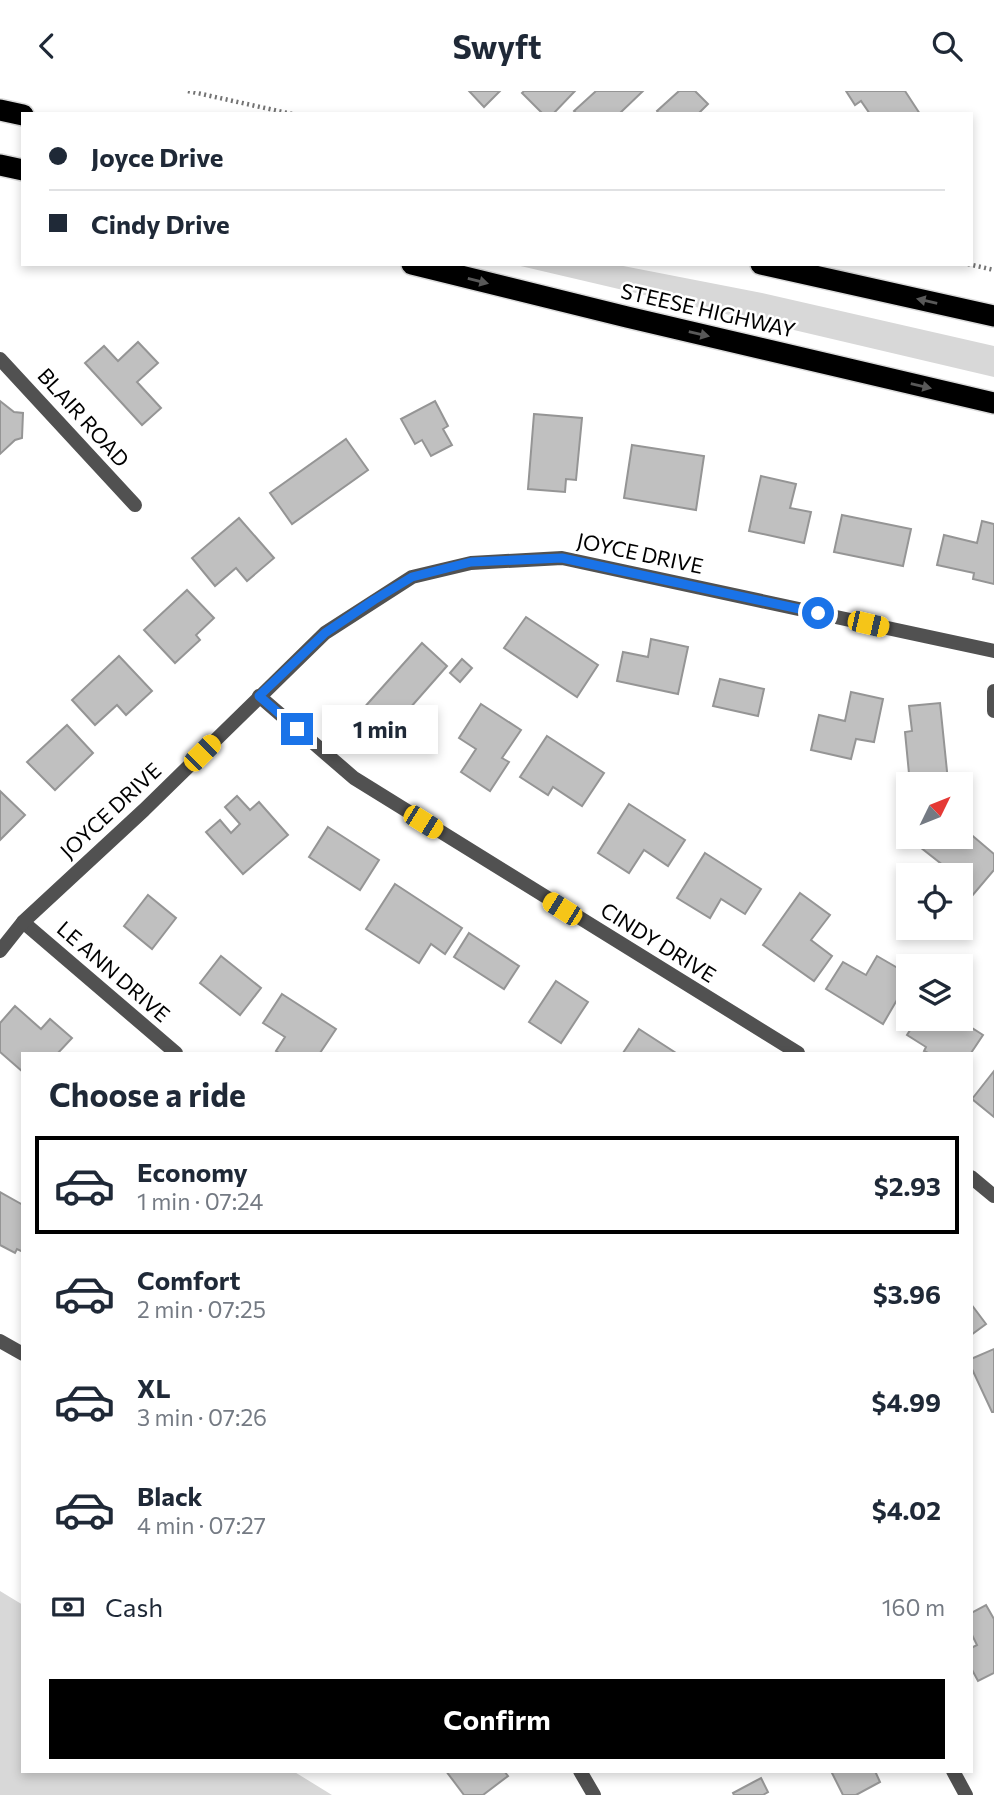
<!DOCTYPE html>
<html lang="en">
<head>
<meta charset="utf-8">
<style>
	:root { --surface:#fff; --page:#f6f6f7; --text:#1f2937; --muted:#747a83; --line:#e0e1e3; --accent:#000 }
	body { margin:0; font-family:Commissioner,sans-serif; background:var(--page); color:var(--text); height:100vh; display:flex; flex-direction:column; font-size:26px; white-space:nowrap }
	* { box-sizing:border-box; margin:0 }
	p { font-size:23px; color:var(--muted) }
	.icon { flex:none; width:38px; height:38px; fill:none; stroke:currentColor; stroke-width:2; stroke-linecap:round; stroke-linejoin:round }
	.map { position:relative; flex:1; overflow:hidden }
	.side { position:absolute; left:21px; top:961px; width:952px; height:721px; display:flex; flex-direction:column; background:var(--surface); border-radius:0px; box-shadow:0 4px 10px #0003 }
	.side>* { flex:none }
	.guide { position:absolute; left:21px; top:21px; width:952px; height:154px; border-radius:0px; box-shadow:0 4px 10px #0003; display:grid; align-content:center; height:154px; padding:0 28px; background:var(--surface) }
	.needle { width:46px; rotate:47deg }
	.buttons { position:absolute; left:896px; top:681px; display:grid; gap:14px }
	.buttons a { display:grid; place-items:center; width:77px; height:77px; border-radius:0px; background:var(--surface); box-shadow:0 4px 10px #0003; font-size:35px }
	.end { position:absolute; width:32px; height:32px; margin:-16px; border:9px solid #1a73e8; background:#fff; box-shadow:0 0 0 4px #fff }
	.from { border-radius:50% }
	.bubble { position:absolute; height:49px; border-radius:0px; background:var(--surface); box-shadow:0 4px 10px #0003; font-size:23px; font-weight:700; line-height:49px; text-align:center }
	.car { position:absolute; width:21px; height:42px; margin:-21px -10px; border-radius:9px; box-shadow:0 0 5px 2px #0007; background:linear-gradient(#f5c518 24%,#345 0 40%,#f5c518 0 76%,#345 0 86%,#f5c518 0) }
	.guide b { display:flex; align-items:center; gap:24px; height:66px; font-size:26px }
	.guide b+b { border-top:2px solid var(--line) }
	.guide i { width:18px; height:18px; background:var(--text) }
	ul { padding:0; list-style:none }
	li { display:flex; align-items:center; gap:21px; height:98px; margin:0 14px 10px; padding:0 14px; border:4px solid transparent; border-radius:0px }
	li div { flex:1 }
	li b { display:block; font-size:26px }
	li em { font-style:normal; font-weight:700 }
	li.selected { border-color:var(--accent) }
	li>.icon { width:63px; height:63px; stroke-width:1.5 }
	h2 { padding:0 28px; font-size:32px; line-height:84px }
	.pay { display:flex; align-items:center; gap:18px; height:77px; padding:0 28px; font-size:26px }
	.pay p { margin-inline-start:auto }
	.cta { display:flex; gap:14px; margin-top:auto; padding:14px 28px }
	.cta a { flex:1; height:80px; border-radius:0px; background:var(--accent); color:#fff; font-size:28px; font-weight:700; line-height:80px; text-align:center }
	header { display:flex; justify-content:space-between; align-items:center; height:91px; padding:0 28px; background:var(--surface); font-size:32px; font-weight:700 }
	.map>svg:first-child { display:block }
	.green { fill:#d8d8d8 }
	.building { fill:#c0c0c0; stroke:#959595; stroke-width:2 }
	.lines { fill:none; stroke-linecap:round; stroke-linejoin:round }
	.highway-casing { stroke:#dbdbdb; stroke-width:24 }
	.path { stroke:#737373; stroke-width:4.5; stroke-dasharray:2 3.5; stroke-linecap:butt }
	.street { stroke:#515151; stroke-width:14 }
	.highway { stroke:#000; stroke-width:21 }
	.oneway { fill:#595959 }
	.route { stroke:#1a73e8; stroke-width:9 }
	.labels { text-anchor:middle; stroke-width:5; stroke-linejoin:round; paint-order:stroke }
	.street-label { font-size:21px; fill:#000; stroke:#fff }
</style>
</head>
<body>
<header><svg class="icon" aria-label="back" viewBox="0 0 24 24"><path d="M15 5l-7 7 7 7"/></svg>Swyft<svg class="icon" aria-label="search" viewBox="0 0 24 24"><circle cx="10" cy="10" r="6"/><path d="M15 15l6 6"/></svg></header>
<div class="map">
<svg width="994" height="1704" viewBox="0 0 994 1704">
	<rect width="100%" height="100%" fill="#fff"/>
	<!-- green -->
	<g class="green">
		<polygon points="512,173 613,173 762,202 994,255 994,286"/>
		<polygon points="0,1500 23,1514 23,1680 293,1680 332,1704 0,1704"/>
	</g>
	<!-- building -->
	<g class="building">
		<polygon points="469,0 500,0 484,16"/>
		<polygon points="524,0 575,0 553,23 543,23 522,2"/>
		<polygon points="596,0 643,0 619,23 577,23 574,20"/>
		<polygon points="679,0 695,0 708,13 698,23 659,23 657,20"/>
		<polygon points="846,0 905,0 920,23 870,23 861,10 855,14"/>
		<polygon points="138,251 158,272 137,291 161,317 142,334 85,272 104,255 118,270"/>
		<polygon points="0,310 14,321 23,322 22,347 15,349 0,363"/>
		<polygon points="435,310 448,335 443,338 452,354 431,365 422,349 415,353 401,328"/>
		<polygon points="534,323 582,327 576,389 566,388 565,401 528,398"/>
		<polygon points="346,348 368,379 292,433 270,402"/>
		<polygon points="632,354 704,365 696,419 624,407"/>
		<polygon points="761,385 796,393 790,417 811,421 804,452 749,440"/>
		<polygon points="842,424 911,438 903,475 834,461"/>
		<polygon points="239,427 274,467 247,490 236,477 215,495 192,467"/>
		<polygon points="982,430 994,433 994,493 973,488 974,482 937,474 944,444 977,452"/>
		<polygon points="187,499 214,527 196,544 200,549 175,572 144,539"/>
		<polygon points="526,526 598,574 577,606 504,557"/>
		<polygon points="651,548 688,556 678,603 617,590 623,561 648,566"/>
		<polygon points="422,552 447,575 388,642 362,619"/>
		<polygon points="119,565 152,600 126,624 117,614 95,634 72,609"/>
		<polygon points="462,568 472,577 460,591 450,582"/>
		<polygon points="720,588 764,598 758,625 713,615"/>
		<polygon points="851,601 883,608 874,651 856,648 851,668 811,659 819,624 845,630"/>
		<polygon points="940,612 948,690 910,693 905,641 912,640 909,615"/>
		<polygon points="481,613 521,639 502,667 509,671 490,700 461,681 476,658 459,647"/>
		<polygon points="67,634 93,662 55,699 27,671"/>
		<polygon points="547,645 604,682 582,715 553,696 548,704 520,686"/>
		<polygon points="0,700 25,724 0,749"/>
		<polygon points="237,705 250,719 259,711 288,744 243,783 206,741 220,729 231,742 240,733 225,716"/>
		<polygon points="629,713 685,749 668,775 644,759 629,782 598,762"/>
		<polygon points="961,735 994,763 994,779 966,812 961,807 961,784 937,784 944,775 920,756 928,746 961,746"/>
		<polygon points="328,736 379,769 360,799 309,766"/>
		<polygon points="705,762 761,798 745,823 721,808 710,827 677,807"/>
		<polygon points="395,793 462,837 445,863 431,853 419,872 366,838"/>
		<polygon points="800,802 830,824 811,849 832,865 814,890 763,854"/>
		<polygon points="148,804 176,827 152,858 124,835"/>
		<polygon points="469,842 519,875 504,898 454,866"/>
		<polygon points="221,865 261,897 240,924 200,892"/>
		<polygon points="877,865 908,883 908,890 883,933 826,898 843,871 866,884"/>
		<polygon points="556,890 588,911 561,952 529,931"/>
		<polygon points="282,903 336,938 320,962 279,962 276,960 285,946 263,932"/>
		<polygon points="15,915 41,938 50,928 72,947 58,962 23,962 23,981 0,961 0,932"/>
		<polygon points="917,928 958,928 983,944 971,962 928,962 924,960 926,956 907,944"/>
		<polygon points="639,938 676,962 623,962"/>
		<polygon points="994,980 994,1026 972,1008"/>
		<polygon points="0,1101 23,1114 23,1161 17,1158 15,1162 0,1154"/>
		<polygon points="971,1213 986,1233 971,1244"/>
		<polygon points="994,1258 994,1321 992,1321 971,1276 971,1268"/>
		<polygon points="986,1514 994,1528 994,1582 978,1590 971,1577 971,1557 977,1554 971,1542 971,1522"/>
		<polygon points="446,1680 504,1680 508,1685 483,1704 464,1704"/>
		<polygon points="831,1680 875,1680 880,1691 856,1704 843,1704"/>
		<polygon points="761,1687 768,1701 763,1704 734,1704 733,1702"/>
	</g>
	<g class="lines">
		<!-- highway casing -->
		<g class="highway-casing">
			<g id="highway">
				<polyline points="0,19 23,24"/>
				<polyline points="0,74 23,79"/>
				<polyline points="412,173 627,226 994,312"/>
				<polyline points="761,173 994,225"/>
			</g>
		</g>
		<!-- path -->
		<g class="path">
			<polyline points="188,0 292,23"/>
			<polyline points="968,173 994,179"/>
		</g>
		<!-- street -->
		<g class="street">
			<polyline points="0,268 135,414"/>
			<polyline points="994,600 994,620"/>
			<polyline points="259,605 354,687 798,962"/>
			<polyline points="23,831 176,962"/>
			<polyline points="0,860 23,831 144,719 325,542 412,486 471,472 562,467 994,560"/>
			<polyline points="971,1086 994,1105"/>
			<polyline points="0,1250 23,1263"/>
			<polyline points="580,1680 594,1704"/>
			<polyline points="953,1680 966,1704"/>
		</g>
		<!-- highway -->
		<use href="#highway" class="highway"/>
	</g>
	<!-- one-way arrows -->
	<defs><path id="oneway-solid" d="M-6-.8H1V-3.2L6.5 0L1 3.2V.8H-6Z" transform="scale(1.75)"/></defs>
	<g class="oneway">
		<use href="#oneway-solid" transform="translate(478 190) rotate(14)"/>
		<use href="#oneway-solid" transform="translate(927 210) rotate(-167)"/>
		<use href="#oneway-solid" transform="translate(699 243) rotate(13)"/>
		<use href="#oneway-solid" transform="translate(921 295) rotate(13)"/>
	</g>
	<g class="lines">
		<!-- route -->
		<polyline class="route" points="297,638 259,605 325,542 374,509 412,486 471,471 562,467 818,522"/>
	</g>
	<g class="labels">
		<!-- street labels -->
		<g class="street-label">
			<text transform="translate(708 220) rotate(13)" y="7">STEESE HIGHWAY</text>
			<text transform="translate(83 327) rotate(48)" y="7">BLAIR ROAD</text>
			<text transform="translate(640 463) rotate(12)" y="7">JOYCE DRIVE</text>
			<text transform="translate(111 720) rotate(-43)" y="7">JOYCE DRIVE</text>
			<text transform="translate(658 852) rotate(32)" y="7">CINDY DRIVE</text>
			<text transform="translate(113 881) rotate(41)" y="7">LE ANN DRIVE</text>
		</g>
	</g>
</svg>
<div class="buttons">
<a><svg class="needle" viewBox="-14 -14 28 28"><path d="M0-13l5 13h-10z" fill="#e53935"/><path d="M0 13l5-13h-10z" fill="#747a83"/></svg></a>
<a><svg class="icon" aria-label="locate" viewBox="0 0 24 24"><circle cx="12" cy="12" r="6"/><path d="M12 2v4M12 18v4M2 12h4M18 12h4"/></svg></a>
<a><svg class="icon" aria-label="layers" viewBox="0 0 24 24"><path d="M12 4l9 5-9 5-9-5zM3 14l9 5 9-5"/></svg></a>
</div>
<i class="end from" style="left:818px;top:522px"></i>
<i class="end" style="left:297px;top:638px"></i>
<div class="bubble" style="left:322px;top:614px;width:116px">1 min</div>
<i class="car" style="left:868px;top:533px;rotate:103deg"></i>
<i class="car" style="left:202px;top:662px;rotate:45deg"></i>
<i class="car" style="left:423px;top:731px;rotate:122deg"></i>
<i class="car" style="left:562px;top:818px;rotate:302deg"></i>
<div class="guide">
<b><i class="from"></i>Joyce Drive</b>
<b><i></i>Cindy Drive</b>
</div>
<section class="side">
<h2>Choose a ride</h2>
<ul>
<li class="selected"><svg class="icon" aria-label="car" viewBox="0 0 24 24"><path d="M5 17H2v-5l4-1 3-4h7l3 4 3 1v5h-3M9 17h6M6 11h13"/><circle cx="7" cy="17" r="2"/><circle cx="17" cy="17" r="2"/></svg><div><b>Economy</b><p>1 min · 07:24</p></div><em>$2.93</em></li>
<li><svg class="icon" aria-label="car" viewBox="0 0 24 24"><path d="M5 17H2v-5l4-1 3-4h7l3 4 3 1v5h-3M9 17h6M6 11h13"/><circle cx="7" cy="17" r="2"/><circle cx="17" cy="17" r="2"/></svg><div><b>Comfort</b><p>2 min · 07:25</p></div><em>$3.96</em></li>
<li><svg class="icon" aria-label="car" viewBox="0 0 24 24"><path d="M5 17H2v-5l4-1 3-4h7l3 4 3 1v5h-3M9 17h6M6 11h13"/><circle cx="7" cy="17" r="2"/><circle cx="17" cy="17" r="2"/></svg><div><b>XL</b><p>3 min · 07:26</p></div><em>$4.99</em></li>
<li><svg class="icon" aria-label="car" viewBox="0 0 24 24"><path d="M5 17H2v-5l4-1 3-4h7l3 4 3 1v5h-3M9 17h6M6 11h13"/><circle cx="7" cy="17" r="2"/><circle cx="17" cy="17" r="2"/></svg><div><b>Black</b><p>4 min · 07:27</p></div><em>$4.02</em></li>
</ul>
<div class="pay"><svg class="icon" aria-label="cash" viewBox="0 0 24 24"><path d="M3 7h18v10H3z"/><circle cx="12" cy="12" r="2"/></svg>Cash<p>160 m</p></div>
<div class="cta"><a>Confirm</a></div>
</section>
</div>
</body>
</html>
